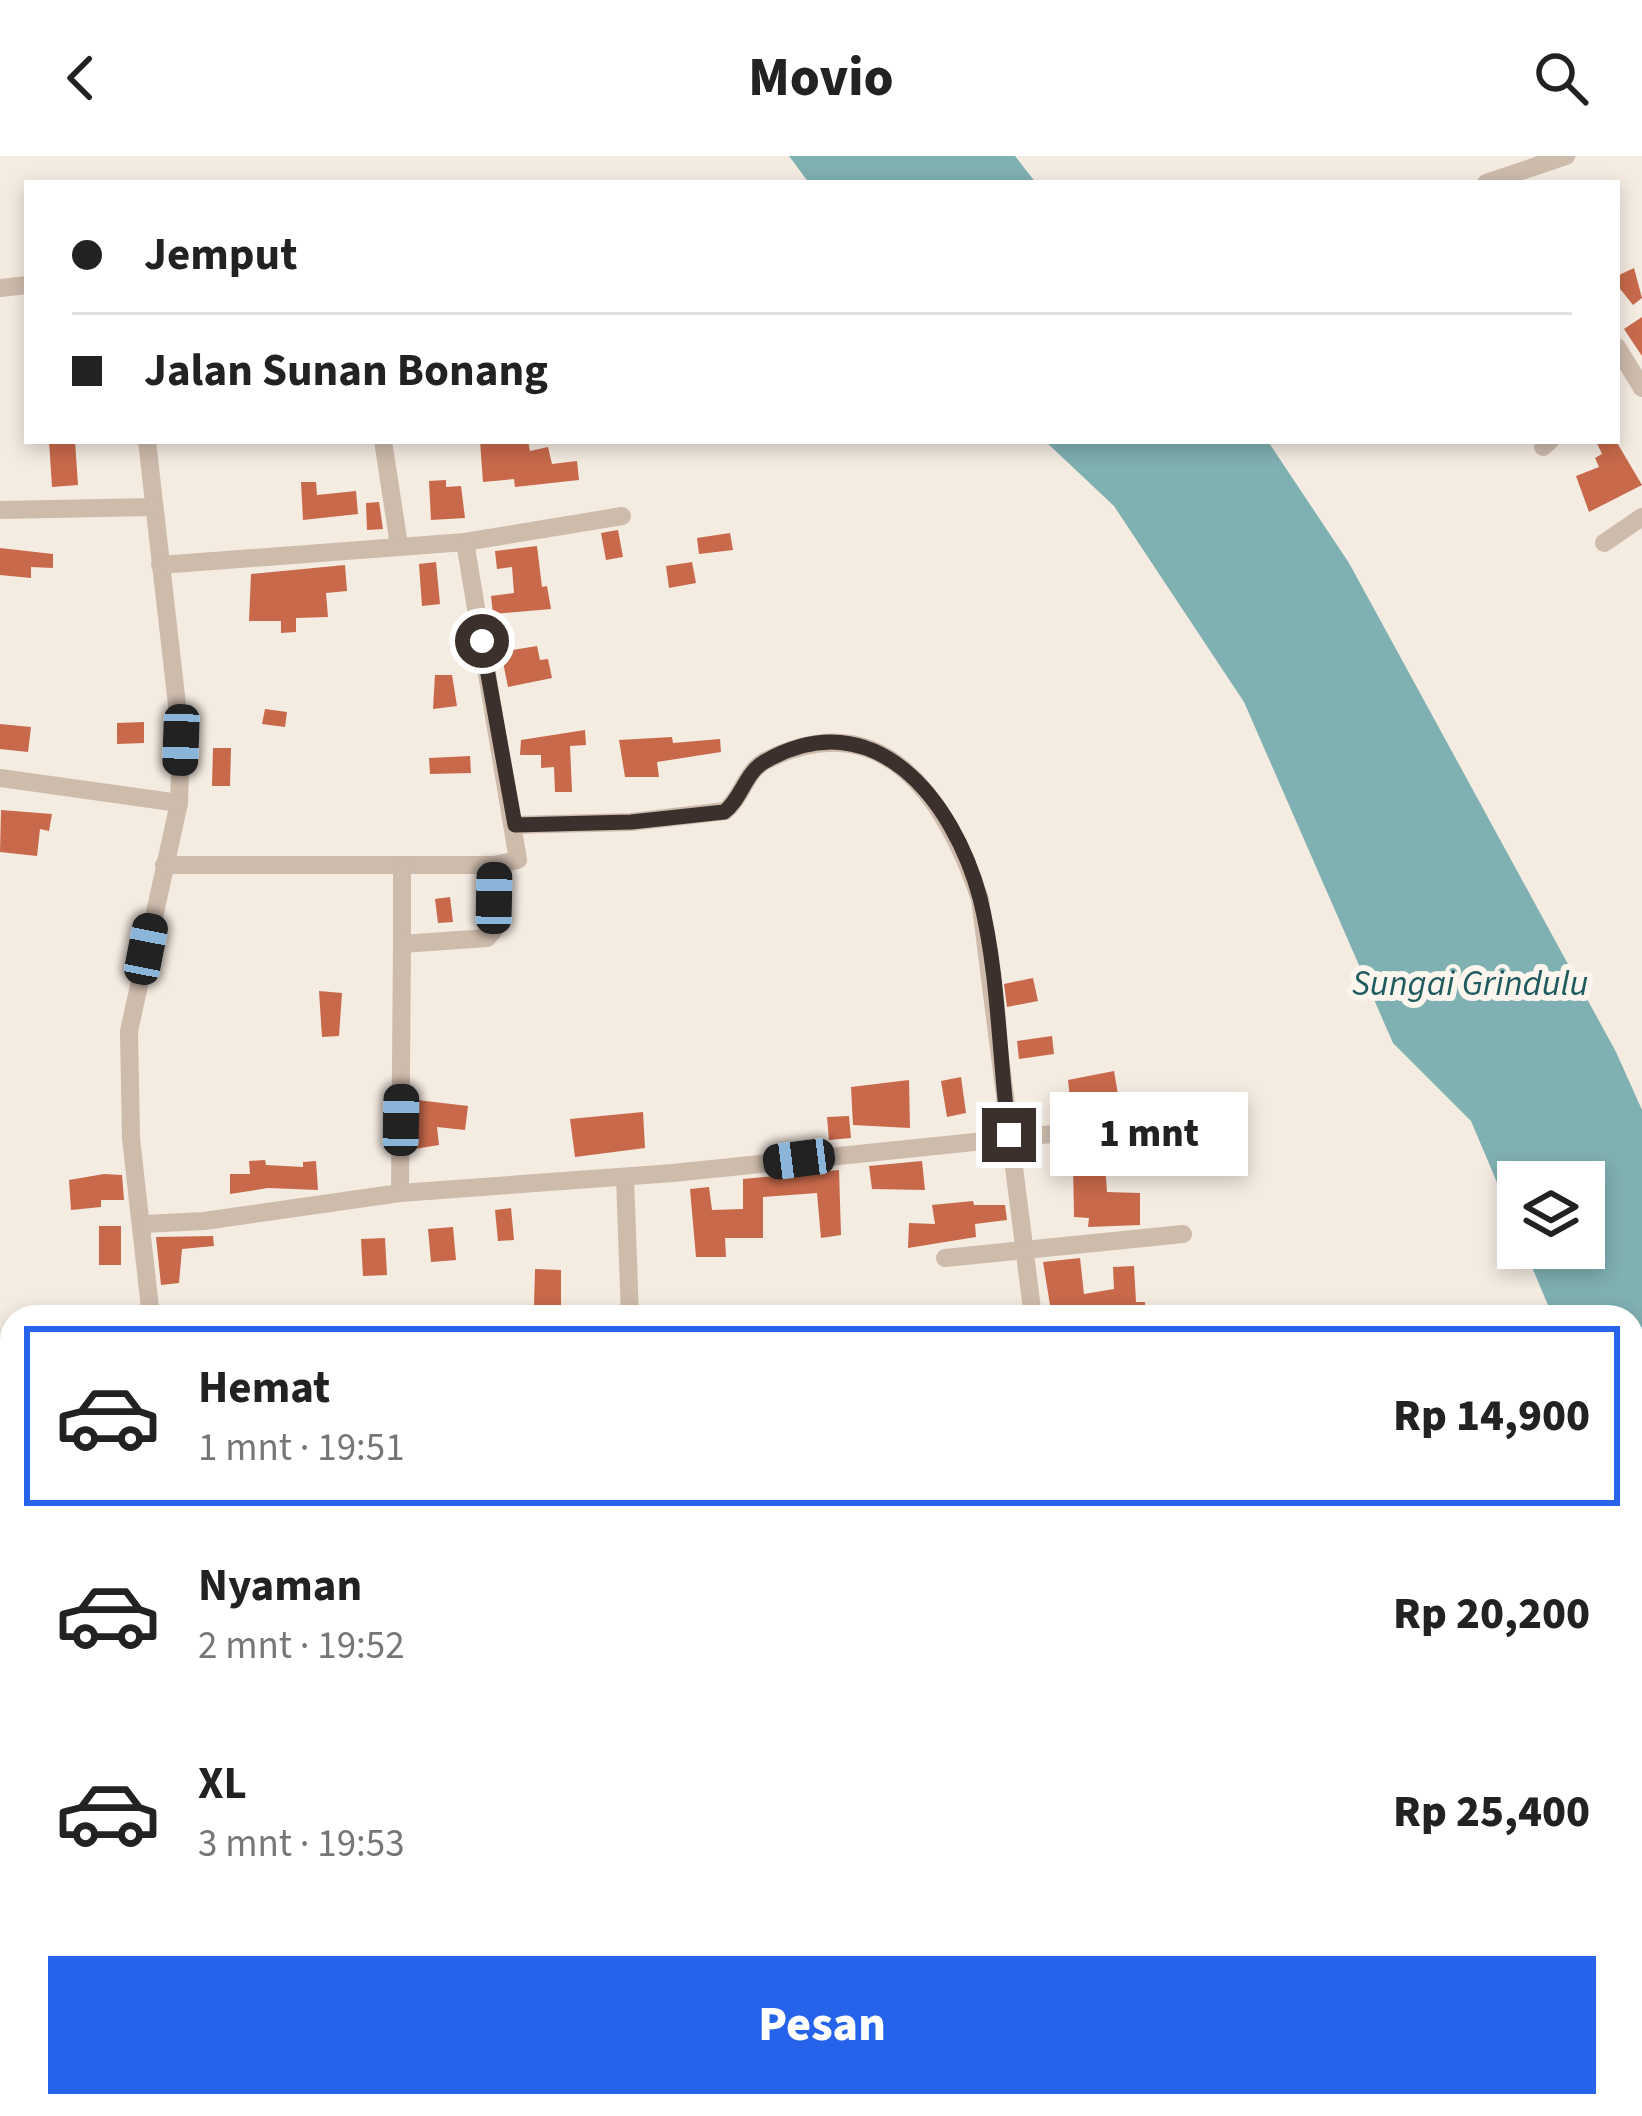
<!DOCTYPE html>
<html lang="id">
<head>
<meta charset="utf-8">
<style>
	:root { --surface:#fff; --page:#f2f2f2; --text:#222; --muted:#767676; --line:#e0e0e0; --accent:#2563eb }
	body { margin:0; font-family:"Source Sans 3",sans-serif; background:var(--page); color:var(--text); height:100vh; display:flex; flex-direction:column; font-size:45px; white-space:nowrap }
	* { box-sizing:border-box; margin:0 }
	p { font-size:39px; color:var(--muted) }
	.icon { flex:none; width:66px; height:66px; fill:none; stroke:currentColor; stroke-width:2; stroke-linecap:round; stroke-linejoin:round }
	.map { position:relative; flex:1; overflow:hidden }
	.panel { position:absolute; left:0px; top:1149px; width:1644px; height:813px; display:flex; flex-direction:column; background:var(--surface); border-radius:36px 36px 0 0; box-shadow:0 6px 18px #0003 }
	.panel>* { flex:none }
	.hud { position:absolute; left:24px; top:24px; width:1596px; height:264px; border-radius:0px; box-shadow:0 6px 18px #0003; display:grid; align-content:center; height:264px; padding:0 48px; background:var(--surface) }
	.controls { position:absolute; left:1497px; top:1005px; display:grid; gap:24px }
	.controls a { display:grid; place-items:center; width:108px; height:108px; border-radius:0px; background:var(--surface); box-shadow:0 6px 18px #0003; font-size:60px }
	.end { position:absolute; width:54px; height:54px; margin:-27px; border:15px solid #3b302b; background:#fff; box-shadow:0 0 0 6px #fff }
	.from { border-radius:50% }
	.bubble { position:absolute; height:84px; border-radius:0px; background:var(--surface); box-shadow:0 6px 18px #0003; font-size:39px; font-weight:800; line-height:84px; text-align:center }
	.car { position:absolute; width:36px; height:72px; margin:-36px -18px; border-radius:15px; box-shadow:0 0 9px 3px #0007; background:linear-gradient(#222 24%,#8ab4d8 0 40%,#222 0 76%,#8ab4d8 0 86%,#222 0) }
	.hud b { display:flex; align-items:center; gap:42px; height:114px; font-size:45px }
	.hud b+b { border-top:3px solid var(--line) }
	.hud i { width:30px; height:30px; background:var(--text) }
	ul { padding:21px 0 0; list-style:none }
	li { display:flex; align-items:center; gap:36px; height:180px; margin:0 24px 18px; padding:0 24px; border:6px solid transparent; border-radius:0px }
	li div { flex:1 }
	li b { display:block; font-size:45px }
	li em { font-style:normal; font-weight:800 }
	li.active { border-color:var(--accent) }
	li>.icon { width:108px; height:108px; stroke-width:1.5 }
	.button { display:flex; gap:24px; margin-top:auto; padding:24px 48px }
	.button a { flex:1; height:138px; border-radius:0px; background:var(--accent); color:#fff; font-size:48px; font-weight:800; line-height:138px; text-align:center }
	header { display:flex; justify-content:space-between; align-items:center; height:156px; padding:0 48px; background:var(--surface); font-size:54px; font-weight:800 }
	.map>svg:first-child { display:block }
	.water { fill:#7fb0b2 }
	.building { fill:#c8694b }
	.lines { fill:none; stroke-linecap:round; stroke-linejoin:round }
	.minor { stroke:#cdbbac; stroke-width:18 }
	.route { stroke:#3b302b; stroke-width:15 }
	.labels { text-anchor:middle; stroke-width:12; stroke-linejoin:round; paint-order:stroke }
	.water-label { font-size:36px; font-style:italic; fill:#1f5a5e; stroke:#fbf5ee }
</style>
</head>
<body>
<header><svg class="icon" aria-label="back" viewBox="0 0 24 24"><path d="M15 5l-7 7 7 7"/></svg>Movio<svg class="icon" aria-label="search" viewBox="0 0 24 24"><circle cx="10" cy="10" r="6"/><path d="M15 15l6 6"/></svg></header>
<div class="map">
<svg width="1642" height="1960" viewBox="0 0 1642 1960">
	<rect width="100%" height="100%" fill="#f4ebe1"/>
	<!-- water -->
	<g class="water">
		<polygon points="789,0 1015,0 1036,27 809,27"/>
		<polygon points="1045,285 1269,287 1349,407 1616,896 1642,954 1642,1716 1632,1739 1632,1161 1553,1161 1524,1092 1584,1092 1584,1026 1518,1026 1518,1076 1471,965 1393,887 1244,546 1114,350"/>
		<polygon points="1262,1950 1528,1950 1519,1960 1241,1960"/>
	</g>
	<!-- building -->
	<g class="building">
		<polygon points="1634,112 1642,142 1633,149 1617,129 1617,120"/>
		<polygon points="1642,161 1642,200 1624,173"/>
		<polygon points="49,285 75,285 78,329 52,331"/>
		<polygon points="480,285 528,285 530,295 548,291 552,308 577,305 579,324 515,331 514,323 483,326"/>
		<polygon points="1596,285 1616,285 1642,329 1589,356 1576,320 1599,311 1595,302 1602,298"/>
		<polygon points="446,324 446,331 461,330 465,362 431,364 429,325"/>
		<polygon points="301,326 316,326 317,339 356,335 358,358 303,364"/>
		<polygon points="379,346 383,373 367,374 366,347"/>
		<polygon points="618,374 623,401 606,404 601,377"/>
		<polygon points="730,377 733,394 699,398 697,382"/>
		<polygon points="537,390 542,431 547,430 551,453 493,458 491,440 514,437 512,411 497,413 495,395"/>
		<polygon points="0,392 53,398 53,412 31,411 31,422 0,419"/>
		<polygon points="436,406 440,448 422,450 419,408"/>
		<polygon points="692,406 696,427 669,432 666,410"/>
		<polygon points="345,409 347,435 326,437 328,461 296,462 296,476 281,477 281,465 249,465 251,418"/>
		<polygon points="537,490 540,504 548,503 552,522 508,531 501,496"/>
		<polygon points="435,519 452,519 457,550 433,553"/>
		<polygon points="265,553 287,556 285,571 262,568"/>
		<polygon points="144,566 144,587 117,588 117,567"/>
		<polygon points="0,568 31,571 28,596 0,593"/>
		<polygon points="585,574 586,589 570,590 572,636 555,636 554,611 541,612 541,599 520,599 521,584"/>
		<polygon points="672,581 673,587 720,583 721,596 657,606 659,621 625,621 619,584"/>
		<polygon points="213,592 231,592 230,630 212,630"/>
		<polygon points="470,600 471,617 430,618 429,602"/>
		<polygon points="1,654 52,658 49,675 40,673 37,700 0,696"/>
		<polygon points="450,741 453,766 438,767 435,743"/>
		<polygon points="1033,822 1038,845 1007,851 1004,828"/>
		<polygon points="319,835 342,837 339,880 322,881"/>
		<polygon points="1052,880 1054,898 1019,903 1017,885"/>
		<polygon points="1114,915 1120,950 1102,954 1100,941 1070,943 1068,924"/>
		<polygon points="961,921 966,957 947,961 941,925"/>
		<polygon points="909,924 910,972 853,969 851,931"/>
		<polygon points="417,944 468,950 465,974 437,971 439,989 415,993"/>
		<polygon points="643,956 645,992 575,1001 570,963"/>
		<polygon points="849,960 851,982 829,984 827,961"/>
		<polygon points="265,1004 266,1009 303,1011 303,1006 316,1005 318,1034 268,1032 230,1038 230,1018 250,1018 249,1005"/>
		<polygon points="922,1005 925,1034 872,1033 869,1010"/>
		<polygon points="1073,1007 1105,1007 1107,1036 1140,1037 1140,1069 1088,1071 1089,1062 1074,1061"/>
		<polygon points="839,1014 841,1079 821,1082 817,1037 763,1041 763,1082 725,1082 726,1101 696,1101 690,1033 709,1031 712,1054 743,1053 743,1023"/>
		<polygon points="104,1018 122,1019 124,1044 101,1044 101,1051 71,1054 69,1024"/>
		<polygon points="973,1045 974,1049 1005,1049 1007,1064 975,1068 976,1081 908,1092 909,1067 935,1068 932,1049"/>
		<polygon points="511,1052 514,1084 498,1085 495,1054"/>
		<rect x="99" y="1070" width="22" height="39"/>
		<polygon points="453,1071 456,1104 431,1106 428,1073"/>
		<polygon points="213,1080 214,1090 182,1093 179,1127 161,1129 156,1081"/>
		<polygon points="385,1082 387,1119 363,1120 361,1083"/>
		<polygon points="1080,1102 1084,1138 1114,1133 1113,1111 1134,1110 1136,1146 1145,1146 1146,1161 1052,1161 1043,1106"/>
		<polygon points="535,1113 561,1114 561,1150 534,1150"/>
	</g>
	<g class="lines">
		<!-- minor -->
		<g class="minor">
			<polyline points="1486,27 1566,0"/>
			<polyline points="0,132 27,129"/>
			<polyline points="1617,191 1642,232"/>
			<polyline points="147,285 181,584 179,647 129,875 131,982 151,1161"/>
			<polyline points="383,285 399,389"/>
			<polyline points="1543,291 1550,285"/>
			<polyline points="0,354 153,351"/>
			<polyline points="1604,387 1642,361"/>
			<polyline points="160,409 465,386 622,360"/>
			<polyline points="0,622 179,647"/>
			<path d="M 515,669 L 631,666 L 725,655 C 741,643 746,615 765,605 C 884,545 946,643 980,743 L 1033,1161"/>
			<polyline points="164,709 494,709 518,704 465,386"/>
			<polyline points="402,710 402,788"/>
			<polyline points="625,1021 630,1161"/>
			<polyline points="400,1037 402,788 487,782 494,774 494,709"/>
			<polyline points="143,1068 204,1065 400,1037 673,1017 1120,971"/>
			<polyline points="945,1102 1183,1078"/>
			<polyline points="0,1440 12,1526"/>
			<polyline points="0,1637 12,1638"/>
		</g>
	</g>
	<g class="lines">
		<!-- route -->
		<path class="route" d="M 482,485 L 515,669 L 631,666 L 724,656 C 741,644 745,617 764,606 C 874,542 954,644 980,742 C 999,818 999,902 1009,979"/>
	</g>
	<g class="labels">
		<!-- water labels -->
		<g class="water-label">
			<text x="1470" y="839">Sungai Grindulu</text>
		</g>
	</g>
</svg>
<div class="controls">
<a><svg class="icon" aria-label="layers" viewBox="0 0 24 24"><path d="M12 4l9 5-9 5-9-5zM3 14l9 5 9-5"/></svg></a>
</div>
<i class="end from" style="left:482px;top:485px"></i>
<i class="end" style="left:1009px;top:979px"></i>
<div class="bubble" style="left:1050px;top:936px;width:198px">1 mnt</div>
<i class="car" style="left:181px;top:584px;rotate:182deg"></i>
<i class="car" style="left:494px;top:742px;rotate:1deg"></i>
<i class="car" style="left:146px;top:793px;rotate:11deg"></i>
<i class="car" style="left:401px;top:964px;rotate:1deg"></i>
<i class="car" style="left:799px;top:1003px;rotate:263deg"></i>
<div class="hud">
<b><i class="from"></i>Jemput</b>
<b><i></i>Jalan Sunan Bonang</b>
</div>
<section class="panel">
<ul>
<li class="active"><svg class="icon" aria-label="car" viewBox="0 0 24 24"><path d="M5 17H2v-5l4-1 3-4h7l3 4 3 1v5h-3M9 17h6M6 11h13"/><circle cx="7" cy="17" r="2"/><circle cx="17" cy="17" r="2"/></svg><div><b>Hemat</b><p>1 mnt · 19:51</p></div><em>Rp 14,900</em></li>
<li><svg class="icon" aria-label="car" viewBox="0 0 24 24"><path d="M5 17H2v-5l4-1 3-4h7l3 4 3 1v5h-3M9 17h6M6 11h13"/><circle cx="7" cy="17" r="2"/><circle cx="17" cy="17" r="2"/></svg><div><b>Nyaman</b><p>2 mnt · 19:52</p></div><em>Rp 20,200</em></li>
<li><svg class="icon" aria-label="car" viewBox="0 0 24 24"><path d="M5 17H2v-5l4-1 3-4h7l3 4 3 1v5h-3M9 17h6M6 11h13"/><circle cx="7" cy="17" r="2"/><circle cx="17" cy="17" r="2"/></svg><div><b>XL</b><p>3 mnt · 19:53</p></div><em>Rp 25,400</em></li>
</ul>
<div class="button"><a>Pesan</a></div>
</section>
</div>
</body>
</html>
